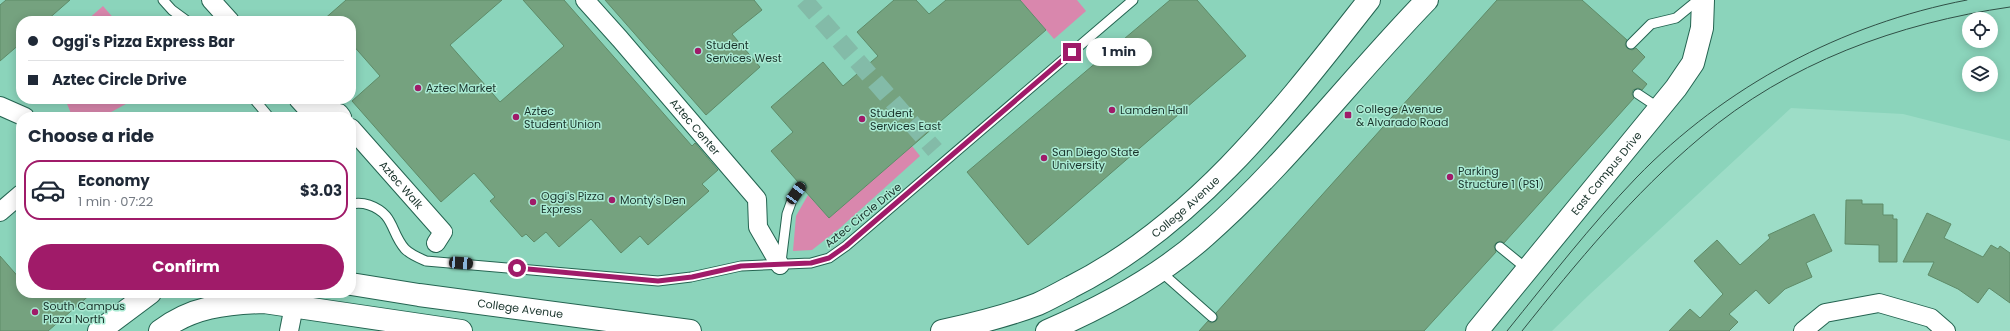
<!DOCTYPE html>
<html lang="en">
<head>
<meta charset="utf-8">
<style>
	:root { --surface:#fff; --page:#f6f6f7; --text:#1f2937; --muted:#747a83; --line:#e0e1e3; --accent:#a01b69 }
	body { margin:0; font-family:Poppins,sans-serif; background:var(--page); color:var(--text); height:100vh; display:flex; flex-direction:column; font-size:15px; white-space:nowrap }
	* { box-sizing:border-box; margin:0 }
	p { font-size:13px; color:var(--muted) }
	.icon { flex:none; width:22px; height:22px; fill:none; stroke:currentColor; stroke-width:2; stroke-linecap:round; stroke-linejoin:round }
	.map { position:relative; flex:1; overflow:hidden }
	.drawer { position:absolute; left:16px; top:112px; width:340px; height:186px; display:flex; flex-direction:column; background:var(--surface); border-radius:16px; box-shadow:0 2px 10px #0003 }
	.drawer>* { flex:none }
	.banner { position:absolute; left:16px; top:16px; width:340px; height:88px; border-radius:16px; box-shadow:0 2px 10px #0003; display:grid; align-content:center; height:88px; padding:0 12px; background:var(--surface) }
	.fabs { position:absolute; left:1962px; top:12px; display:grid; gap:8px }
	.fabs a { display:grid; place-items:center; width:36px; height:36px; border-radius:50%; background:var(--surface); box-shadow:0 2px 10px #0003; font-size:20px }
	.end { position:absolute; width:18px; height:18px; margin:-9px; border:5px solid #a01b69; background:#fff; box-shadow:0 0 0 2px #fff }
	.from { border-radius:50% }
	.bubble { position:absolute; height:28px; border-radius:14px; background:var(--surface); box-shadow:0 2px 10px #0003; font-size:13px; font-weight:700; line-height:28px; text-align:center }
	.car { position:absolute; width:12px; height:24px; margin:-12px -6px; border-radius:5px; box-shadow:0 0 3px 1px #0007; background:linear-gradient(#222 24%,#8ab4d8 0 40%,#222 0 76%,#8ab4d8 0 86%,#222 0) }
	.banner b { display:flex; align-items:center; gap:14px; height:38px; font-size:15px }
	.banner b+b { border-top:1px solid var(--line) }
	.banner i { width:10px; height:10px; background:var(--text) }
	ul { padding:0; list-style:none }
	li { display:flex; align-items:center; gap:12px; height:60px; margin:0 8px 6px; padding:0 4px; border:2px solid var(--line); border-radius:16px }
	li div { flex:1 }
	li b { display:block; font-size:15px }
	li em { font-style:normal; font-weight:700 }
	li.current { border-color:var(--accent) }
	li>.icon { width:36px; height:36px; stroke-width:1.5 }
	h2 { padding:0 12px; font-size:18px; line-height:48px }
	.button { display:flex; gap:8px; margin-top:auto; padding:8px 12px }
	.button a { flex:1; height:46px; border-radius:24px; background:var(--accent); color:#fff; font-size:16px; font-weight:700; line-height:46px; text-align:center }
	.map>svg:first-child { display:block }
	.built { fill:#8bd4bb; fill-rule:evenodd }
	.green { fill:#d987ad }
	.building { fill:#75a27f; stroke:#5e8b68 }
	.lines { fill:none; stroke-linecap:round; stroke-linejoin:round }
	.street-tunnel { stroke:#83bba8; stroke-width:18; stroke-dasharray:18 9; stroke-linecap:butt }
	.lane-casing { stroke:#246451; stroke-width:11 }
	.street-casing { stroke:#246451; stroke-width:20 }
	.secondary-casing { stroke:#246451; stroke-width:24 }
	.primary-casing { stroke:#246451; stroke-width:24 }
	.lane { stroke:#fff; stroke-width:9 }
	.street { stroke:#fff; stroke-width:18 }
	.secondary { stroke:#fff; stroke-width:22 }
	.primary { stroke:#fff; stroke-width:22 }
	.tram { stroke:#305046; stroke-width:1 }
	.route { stroke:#a01b69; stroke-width:5 }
	.poi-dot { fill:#a01b69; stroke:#aaead3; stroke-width:1.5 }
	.labels { text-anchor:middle; stroke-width:3; stroke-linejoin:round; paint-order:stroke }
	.poi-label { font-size:11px; fill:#1a342c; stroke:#aaead3; text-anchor:start }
	.street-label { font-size:11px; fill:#1a342c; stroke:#aaead3 }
</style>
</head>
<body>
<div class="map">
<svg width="2010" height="331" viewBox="0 0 2010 331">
	<rect width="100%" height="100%" fill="#9dddc7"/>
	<!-- built -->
	<path class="built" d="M 0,0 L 2010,0 L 2010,141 L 1903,114 L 1791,108 L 1590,294 L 1552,331 L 0,331 ZM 1969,19 L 1991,19 L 1991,41 L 1969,41 ZM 21,21 L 351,21 L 351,99 L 21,99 ZM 1969,63 L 1991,63 L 1991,85 L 1969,85 ZM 21,117 L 351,117 L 351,293 L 21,293 Z"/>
	<!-- green -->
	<g class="green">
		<polygon points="1020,0 1077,0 1086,11 1054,39"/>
		<polygon points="103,6 116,21 86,21"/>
		<polygon points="65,99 135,99 102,117 77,117 75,113 72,116"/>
		<polygon points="912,146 920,156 840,228 812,250 793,251 796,216 808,195 829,218"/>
	</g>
	<!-- building -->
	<g class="building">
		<polygon points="6,0 70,0 46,21 21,21 21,43 0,61 0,5"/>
		<polygon points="346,0 502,0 450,45 500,102 564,46 523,0 564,0 692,146 695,143 718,170 702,184 709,191 648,245 640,236 621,253 591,219 559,247 546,232 534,242 526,234 522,237 490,201 495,197 474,173 441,202 352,101 380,76 351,43 351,21 322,21"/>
		<polygon points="605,0 754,0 762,10 732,34 760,67 706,115"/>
		<polygon points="894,0 916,0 929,14 946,0 1020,0 1046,30 829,218 805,191 807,187 805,182 798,182 771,151 793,132 771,107 823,62 843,86 878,56 857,32"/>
		<polygon points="1170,0 1197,0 1246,56 1028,245 967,172"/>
		<polygon points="1497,0 1582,0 1627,40 1625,45 1627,48 1632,50 1636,48 1645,57 1632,71 1647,84 1642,90 1638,88 1633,90 1632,94 1634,98 1504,243 1501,241 1496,243 1494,246 1496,252 1424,331 1199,331 1208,321 1211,323 1216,321 1218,318 1216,313"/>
		<polygon points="1846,200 1862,200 1862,204 1883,204 1883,215 1893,215 1893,219 1897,219 1897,262 1879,262 1879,245 1845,244"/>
		<polygon points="1927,213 1951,224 1944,238 1983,257 1991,245 1998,249 2000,246 2010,253 2010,303 1989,288 1978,303 1958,289 1928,275 1934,262 1903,262"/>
		<polygon points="1814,214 1832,251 1806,263 1812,277 1785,289 1769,304 1756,290 1729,314 1738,322 1729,331 1669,331 1690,309 1700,318 1723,294 1694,261 1717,240 1740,265 1770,238 1768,235"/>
		<polygon points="0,256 21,280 21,293 92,293 48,331 0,331"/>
	</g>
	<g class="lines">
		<!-- street-tunnel -->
		<polyline class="street-tunnel" points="804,0 935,150"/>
		<!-- lane casing -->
		<g class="lane-casing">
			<g id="lane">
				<polyline points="163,0 172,10 187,21"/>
				<polyline points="1631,44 1651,24 1676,18 1698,0"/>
				<polyline points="1638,94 1659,108"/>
				<polyline points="254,99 269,117"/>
				<path d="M 351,204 C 357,203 363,203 369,205 C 395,214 390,232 405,249 C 411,255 419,258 426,261 L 658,281 L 691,277 L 741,266 L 811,263 L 829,258 L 846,246 L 1133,0"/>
				<polyline points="1500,247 1527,269"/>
				<polyline points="781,262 787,214 792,200 801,187"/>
				<polyline points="1160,271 1212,317"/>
			</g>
		</g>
		<!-- street casing -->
		<g class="street-casing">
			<g id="street">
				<polyline points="211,0 230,21"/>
				<path id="s1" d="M 585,0 L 620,39 L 757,199 L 758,227 L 780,265"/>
				<polyline points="298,99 308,110 339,113 342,117"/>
				<polyline points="0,106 25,117"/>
				<path id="s2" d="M 351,128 L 443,232 L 436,243"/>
				<polyline points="0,212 21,194"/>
				<polyline points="289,331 294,306"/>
				<polyline points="1803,331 1825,313 1879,303 1931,318 1946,331"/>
			</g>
		</g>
		<!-- secondary casing -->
		<g class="secondary-casing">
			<g id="secondary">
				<path id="s3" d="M 1477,331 L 1676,88 L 1693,63 L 1702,28 L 1703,0"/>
			</g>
		</g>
		<!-- primary casing -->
		<g class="primary-casing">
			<g id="primary">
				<path id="s4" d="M 351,284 L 419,295 L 690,331"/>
				<polyline points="99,331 150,293"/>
				<path d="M 160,331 C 191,307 226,303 264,302 L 461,331"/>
				<path id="s5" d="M 942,331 C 974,324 1007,316 1038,304 C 1049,299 1060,293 1071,287 C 1196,224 1284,108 1369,0"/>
				<path d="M 1047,331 C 1103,307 1159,277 1205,236 C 1286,165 1352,77 1427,0"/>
			</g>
		</g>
		<!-- lane -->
		<use href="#lane" class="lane"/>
		<!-- street -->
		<use href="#street" class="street"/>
		<!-- secondary -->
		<use href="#secondary" class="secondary"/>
		<!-- primary -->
		<use href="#primary" class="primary"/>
		<!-- tram -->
		<g class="tram">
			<path d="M 1507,331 C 1549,279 1590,226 1636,178 C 1725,86 1842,24 1967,0"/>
			<path d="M 1522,331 C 1577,262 1633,194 1701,137 C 1788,63 1898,23 2010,7"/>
		</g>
	</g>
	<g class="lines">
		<!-- route -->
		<polyline class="route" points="517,268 658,281 692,277 741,266 811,263 829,258 846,246 1072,52"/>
	</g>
	<!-- markers -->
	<g class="poi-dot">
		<circle cx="698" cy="51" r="4"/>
		<circle cx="418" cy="88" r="4"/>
		<circle cx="1112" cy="110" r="4"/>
		<rect x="1344" y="111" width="8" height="8" rx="2"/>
		<circle cx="516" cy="117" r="4"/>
		<circle cx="862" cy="119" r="4"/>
		<circle cx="1044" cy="158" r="4"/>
		<circle cx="1450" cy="177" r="4"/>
		<circle cx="612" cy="200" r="4"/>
		<circle cx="533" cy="202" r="4"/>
		<circle cx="35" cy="312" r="4"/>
	</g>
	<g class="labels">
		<!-- poi labels -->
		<g class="poi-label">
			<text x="706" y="49">Student<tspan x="706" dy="13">Services West</tspan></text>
			<text x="426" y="92">Aztec Market</text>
			<text x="1356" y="113">College Avenue<tspan x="1356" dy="13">&amp; Alvarado Road</tspan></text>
			<text x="1120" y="114">Lamden Hall</text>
			<text x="524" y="115">Aztec<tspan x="524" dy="13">Student Union</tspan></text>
			<text x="870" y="117">Student<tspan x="870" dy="13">Services East</tspan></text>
			<text x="1052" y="156">San Diego State<tspan x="1052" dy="13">University</tspan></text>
			<text x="1458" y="175">Parking<tspan x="1458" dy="13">Structure 1 (PS1)</tspan></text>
			<text x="541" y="200">Oggi's Pizza<tspan x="541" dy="13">Express</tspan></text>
			<text x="620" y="204">Monty's Den</text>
			<text x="43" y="310">South Campus<tspan x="43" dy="13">Plaza North</tspan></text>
		</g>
		<!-- street labels -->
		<g class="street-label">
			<text dy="4" stroke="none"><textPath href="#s1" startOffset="168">Aztec Center</textPath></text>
			<text dy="4" stroke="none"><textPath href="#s3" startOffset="204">East Campus Drive</textPath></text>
			<text dy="4" stroke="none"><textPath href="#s2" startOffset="76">Aztec Walk</textPath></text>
			<text dy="4" stroke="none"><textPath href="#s5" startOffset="277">College Avenue</textPath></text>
			<text transform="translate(863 215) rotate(-39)" y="4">Aztec Circle Drive</text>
			<text dy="4" stroke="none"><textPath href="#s4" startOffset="171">College Avenue</textPath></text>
		</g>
	</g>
</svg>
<div class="fabs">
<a><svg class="icon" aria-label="locate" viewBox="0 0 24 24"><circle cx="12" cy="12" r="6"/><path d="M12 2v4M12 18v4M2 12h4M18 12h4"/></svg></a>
<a><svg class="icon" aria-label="layers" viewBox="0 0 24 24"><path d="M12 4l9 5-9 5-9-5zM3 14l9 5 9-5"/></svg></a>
</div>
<i class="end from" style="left:517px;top:268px"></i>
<i class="end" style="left:1072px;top:52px"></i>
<div class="bubble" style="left:1086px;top:38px;width:66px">1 min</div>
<i class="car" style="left:796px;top:193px;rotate:36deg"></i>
<i class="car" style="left:461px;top:263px;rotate:94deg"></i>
<div class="banner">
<b><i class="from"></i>Oggi's Pizza Express Bar</b>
<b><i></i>Aztec Circle Drive</b>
</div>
<section class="drawer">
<h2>Choose a ride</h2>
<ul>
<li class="current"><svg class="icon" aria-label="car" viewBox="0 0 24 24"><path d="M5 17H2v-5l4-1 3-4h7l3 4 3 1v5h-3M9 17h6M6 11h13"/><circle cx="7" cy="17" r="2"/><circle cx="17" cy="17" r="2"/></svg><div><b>Economy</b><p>1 min · 07:22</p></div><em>$3.03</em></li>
</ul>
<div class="button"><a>Confirm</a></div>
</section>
</div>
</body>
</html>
